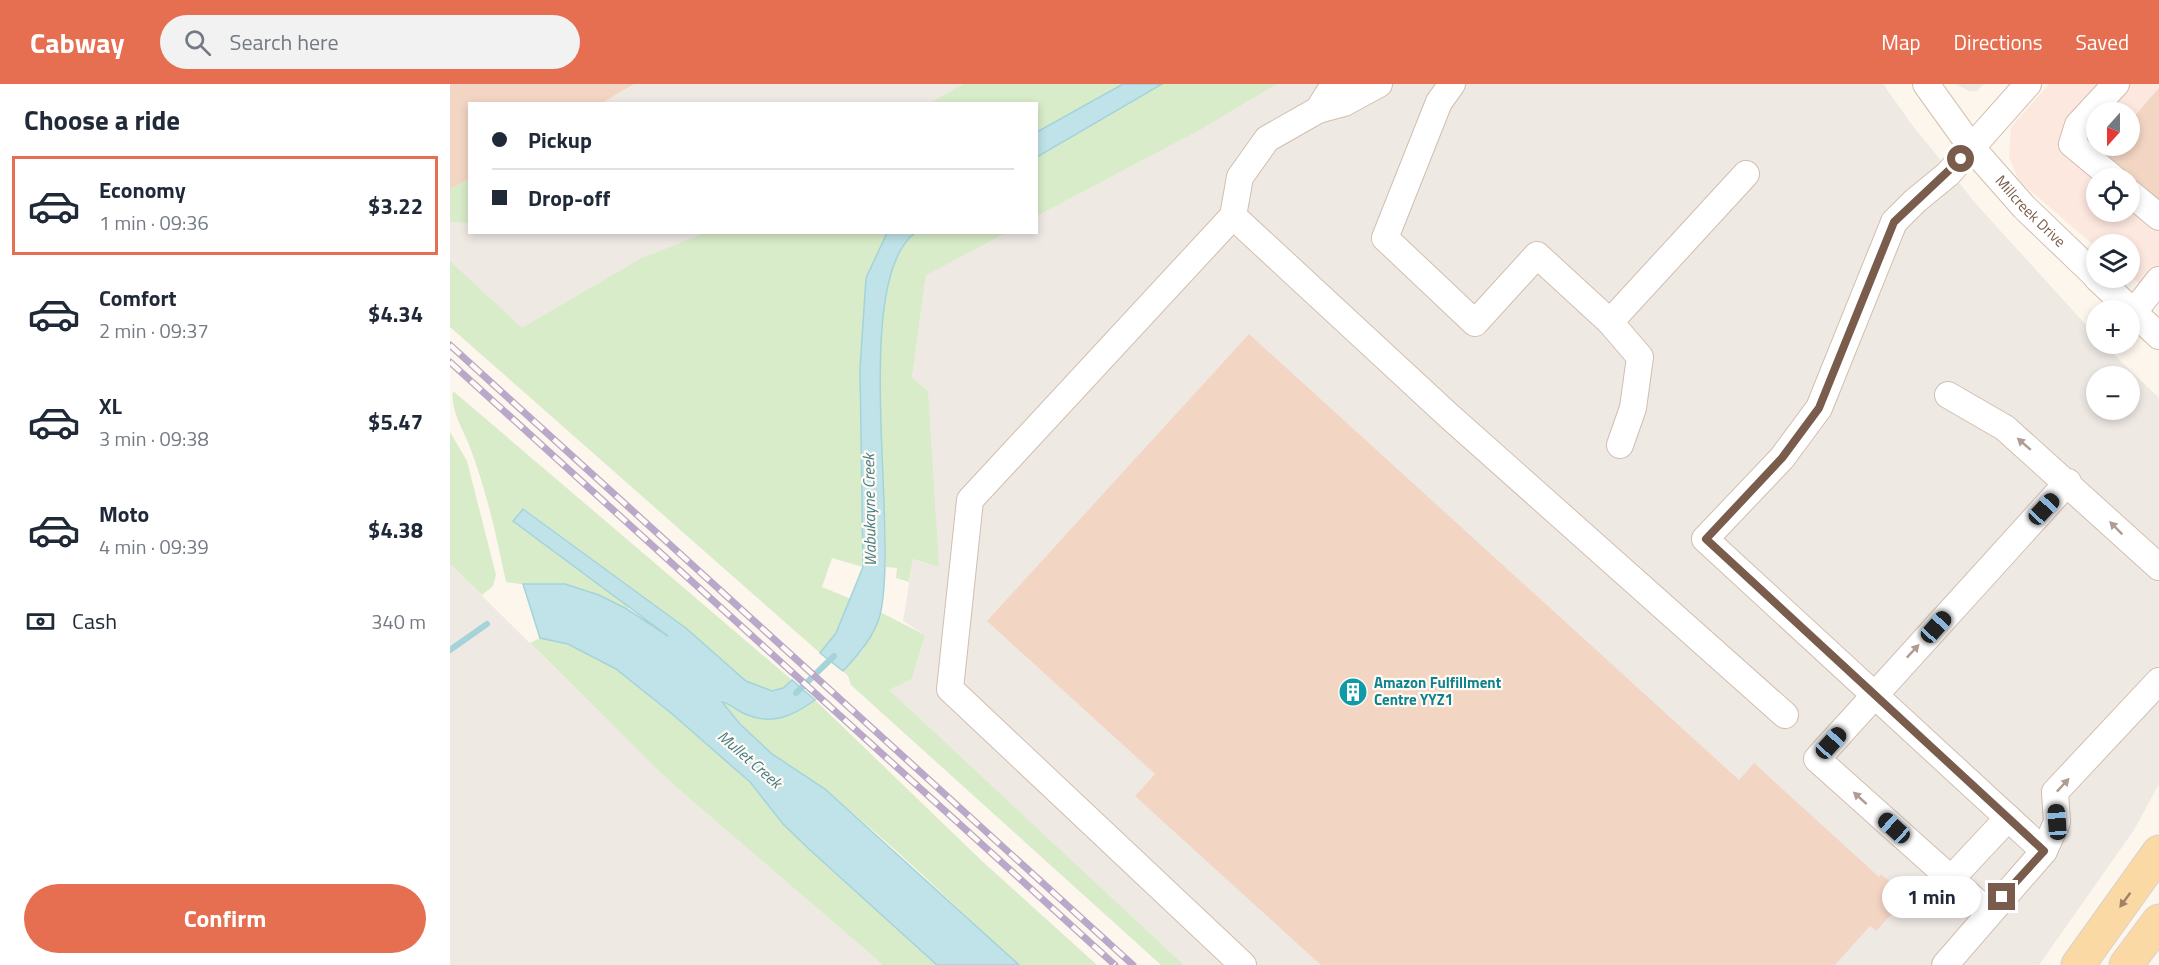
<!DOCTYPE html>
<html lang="en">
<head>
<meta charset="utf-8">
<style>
	:root { --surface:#fff; --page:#f2f2f3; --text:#1f2937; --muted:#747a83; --line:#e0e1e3; --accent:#e76f51 }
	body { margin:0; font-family:"Titillium Web",sans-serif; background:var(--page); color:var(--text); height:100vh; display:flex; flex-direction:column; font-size:22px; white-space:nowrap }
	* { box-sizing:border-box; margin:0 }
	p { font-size:20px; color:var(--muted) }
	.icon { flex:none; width:33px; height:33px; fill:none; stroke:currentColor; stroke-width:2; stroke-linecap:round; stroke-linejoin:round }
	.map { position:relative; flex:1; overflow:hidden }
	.side { display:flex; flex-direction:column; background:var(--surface); width:450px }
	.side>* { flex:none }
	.banner { position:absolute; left:18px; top:18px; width:570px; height:132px; border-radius:0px; box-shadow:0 3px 9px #0003; display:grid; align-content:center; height:132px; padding:0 24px; background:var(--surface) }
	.needle { width:39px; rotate:201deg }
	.buttons { position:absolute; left:1636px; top:18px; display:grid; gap:12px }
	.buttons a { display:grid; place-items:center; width:54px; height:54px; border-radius:50%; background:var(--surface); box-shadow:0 3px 9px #0003; font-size:30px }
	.end { position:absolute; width:27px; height:27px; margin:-14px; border:8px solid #7a5c4d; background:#fff; box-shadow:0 0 0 3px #fff }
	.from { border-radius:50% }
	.bubble { position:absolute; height:42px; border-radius:21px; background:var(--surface); box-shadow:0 3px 9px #0003; font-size:20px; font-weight:700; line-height:42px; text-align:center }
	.car { position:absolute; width:18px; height:36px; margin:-18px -9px; border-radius:8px; box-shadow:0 0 4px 2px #0007; background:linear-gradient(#222 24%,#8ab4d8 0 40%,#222 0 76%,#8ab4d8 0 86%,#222 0) }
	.banner b { display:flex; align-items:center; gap:21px; height:57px; font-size:22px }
	.banner b+b { border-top:2px solid var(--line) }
	.banner i { width:15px; height:15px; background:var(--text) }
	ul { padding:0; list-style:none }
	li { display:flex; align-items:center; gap:18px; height:99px; margin:0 12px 9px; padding:0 12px; border:3px solid transparent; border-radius:0px }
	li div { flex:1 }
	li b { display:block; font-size:22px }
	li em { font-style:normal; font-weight:700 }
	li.on { border-color:var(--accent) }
	li>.icon { width:54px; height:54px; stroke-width:1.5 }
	h2 { padding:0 24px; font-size:27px; line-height:72px }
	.pay { display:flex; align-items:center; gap:15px; height:66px; padding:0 24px; font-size:22px }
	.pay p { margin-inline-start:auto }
	.cta { display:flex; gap:12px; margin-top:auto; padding:12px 24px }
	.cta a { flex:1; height:69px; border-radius:36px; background:var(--accent); color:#fff; font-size:24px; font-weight:700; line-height:69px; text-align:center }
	header { display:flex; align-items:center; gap:36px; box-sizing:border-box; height:84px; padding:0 30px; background:var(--accent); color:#fff }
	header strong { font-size:28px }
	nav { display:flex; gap:33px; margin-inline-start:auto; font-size:21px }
	.search { width:420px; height:54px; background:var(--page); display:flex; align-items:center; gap:15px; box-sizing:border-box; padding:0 21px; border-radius:33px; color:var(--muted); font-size:22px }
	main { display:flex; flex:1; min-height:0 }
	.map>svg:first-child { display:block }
	.commercial { fill:#fde8e0; fill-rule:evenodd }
	.industrial { fill:#efe9e4; fill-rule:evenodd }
	.green { fill:#d8ecc9 }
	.water { fill:#bfe3e8; stroke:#a5d3da; stroke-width:1.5 }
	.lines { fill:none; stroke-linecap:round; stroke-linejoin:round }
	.stream { stroke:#a5d3da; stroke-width:6 }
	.building { fill:#f3d5c3 }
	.minor-casing { stroke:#d1beb0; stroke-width:28 }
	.major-casing { stroke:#dad1cd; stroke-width:35 }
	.minor { stroke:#fff; stroke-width:26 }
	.major { stroke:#fbd9a5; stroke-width:33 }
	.rail-casing { stroke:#b9a8c9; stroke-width:7 }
	.rail { stroke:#fffaf3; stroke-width:4.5; stroke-dasharray:14; stroke-linecap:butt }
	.oneway { fill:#af9d94 }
	.oneway2 { fill:#a18267 }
	.route { stroke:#7a5c4d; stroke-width:8 }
	.labels { text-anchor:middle; stroke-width:4.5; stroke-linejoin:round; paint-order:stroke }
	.street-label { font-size:15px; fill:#7a5c4d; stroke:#fffaf3 }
	.culture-label { font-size:15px; font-weight:bold; fill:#0d838f; stroke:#fffaf3; text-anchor:start }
	.water-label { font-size:16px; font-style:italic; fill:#437c86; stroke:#fffaf3 }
</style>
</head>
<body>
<header>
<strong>Cabway</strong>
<div class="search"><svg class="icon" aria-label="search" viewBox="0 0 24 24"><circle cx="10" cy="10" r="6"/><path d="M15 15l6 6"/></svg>Search here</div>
<nav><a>Map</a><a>Directions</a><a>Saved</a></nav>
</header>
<main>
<section class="side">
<h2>Choose a ride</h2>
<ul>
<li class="on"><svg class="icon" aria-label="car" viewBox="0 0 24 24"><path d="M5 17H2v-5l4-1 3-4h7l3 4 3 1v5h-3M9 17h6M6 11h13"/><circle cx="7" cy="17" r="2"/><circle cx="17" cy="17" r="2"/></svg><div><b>Economy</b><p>1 min · 09:36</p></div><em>$3.22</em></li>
<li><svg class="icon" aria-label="car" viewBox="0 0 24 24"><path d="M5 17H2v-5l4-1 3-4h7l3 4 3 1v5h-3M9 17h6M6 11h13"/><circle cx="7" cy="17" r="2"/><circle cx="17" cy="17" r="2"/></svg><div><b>Comfort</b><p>2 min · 09:37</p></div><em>$4.34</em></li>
<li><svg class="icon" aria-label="car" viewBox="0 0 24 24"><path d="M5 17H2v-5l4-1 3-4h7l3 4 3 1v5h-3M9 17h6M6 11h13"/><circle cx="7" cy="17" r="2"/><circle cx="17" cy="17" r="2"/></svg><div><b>XL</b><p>3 min · 09:38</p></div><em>$5.47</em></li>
<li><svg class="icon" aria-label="car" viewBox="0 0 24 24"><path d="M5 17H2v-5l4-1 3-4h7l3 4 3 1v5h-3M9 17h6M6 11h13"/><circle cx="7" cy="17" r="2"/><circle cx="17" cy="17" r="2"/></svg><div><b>Moto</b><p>4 min · 09:39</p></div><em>$4.38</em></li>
</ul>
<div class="pay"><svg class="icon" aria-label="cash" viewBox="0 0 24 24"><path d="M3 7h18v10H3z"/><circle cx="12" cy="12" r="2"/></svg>Cash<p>340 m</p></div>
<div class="cta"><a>Confirm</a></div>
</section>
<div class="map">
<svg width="1709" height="881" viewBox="0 0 1709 881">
	<rect width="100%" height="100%" fill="#fdf6ec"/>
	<!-- commercial -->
	<path class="commercial" d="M 1599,0 L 1709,0 L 1709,217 L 1680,192 L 1680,160 L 1647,160 L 1647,164 L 1569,97 L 1559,73 L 1561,43 ZM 1647,28 L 1680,28 L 1680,62 L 1647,62 ZM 1647,94 L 1680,94 L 1680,128 L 1647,128 Z"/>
	<!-- industrial -->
	<g class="industrial">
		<polygon points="0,0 565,0 531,20 20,20 20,148 304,149 74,280 0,213"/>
		<path d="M 827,0 L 1433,0 L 1463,42 L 1527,121 L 1647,253 L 1647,260 L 1653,260 L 1709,314 L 1709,700 L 1684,746 L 1589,881 L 734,881 L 438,606 L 462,595 L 475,551 L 453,537 L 463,475 L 489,483 L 462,293 L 476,190 L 556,149 L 586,148 L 587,132 L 750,46 ZM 1647,292 L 1680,292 L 1680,326 L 1647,326 Z"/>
		<polygon points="1506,0 1534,0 1527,7 1519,7"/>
		<polygon points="0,480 217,695 433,881 0,881"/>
	</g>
	<!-- green -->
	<g class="green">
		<polygon points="514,0 673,0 587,48 586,20 480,19"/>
		<polygon points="712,0 827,0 750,46 587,132 587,73"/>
		<polygon points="19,94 19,139 0,138 0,105"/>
		<polygon points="255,149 437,149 416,194 410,285 413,483 382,474 372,503 401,515 386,550 370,569 0,243 0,177 72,244 190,175"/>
		<path d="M 465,149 L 556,149 L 476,191 L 462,293 L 478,308 L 489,483 L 463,475 L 459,498 L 446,494 L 447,484 L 436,483 C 436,395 424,305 433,218 C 436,197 447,162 465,149 Z"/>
		<path d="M 3,307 L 342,596 L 333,604 L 322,607 L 296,597 L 237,545 L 74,425 L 63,438 L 179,522 L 177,525 L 149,511 L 56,498 C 46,450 36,404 18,358 C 11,343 0,322 3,307 Z"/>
		<polygon points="0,348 17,377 46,491 43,502 32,511 0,480"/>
		<polygon points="430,528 475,551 462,595 439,606 734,881 711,881 401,601 398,592 393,587 413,566"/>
		<polygon points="90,554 118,560 166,585 221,629 300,698 333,740 360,766 487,881 433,881 217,695 80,559"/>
		<path d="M 273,616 C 307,640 331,642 365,616 L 533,778 L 647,881 L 569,881 C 496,815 425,740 344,685 C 325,672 277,638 273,616 Z"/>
	</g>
	<!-- water -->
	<g class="water">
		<polygon points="673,0 712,0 587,73 587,48"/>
		<path d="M 437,149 L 465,149 C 400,198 450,447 430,531 C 424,553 408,571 393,587 L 370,569 L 386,549 L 413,483 L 410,285 L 416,194 Z"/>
		<path d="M 73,425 L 237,545 L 296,597 L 322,607 L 333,604 L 342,596 L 365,616 C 343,632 322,642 295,630 C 287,627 278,618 272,618 L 290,640 L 322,670 L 375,705 L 569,881 L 487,881 L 360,766 L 333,740 L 300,698 L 221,629 L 166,585 L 118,560 L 90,554 L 73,500 L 115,500 L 149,511 L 177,525 L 218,552 L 63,437 Z"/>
	</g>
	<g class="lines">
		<!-- stream -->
		<g class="stream">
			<polyline points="0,566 37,540"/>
			<polyline points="346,609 384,572"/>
		</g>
	</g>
	<!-- building -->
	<g class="building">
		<polygon points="0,0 184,0 150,20 20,20 20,94 0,105"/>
		<polygon points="1709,4 1709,120 1680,104 1680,94 1669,94 1638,57 1647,47 1647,62 1680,62 1680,37"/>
		<polygon points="799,250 1289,696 1304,679 1429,793 1431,790 1457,813 1426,847 1420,842 1385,881 871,881 685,712 705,690 537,537"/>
	</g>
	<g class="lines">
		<!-- minor casing -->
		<g class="minor-casing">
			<g id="minor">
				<polyline points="1002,0 989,18 935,154 1025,239 1087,171 1160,238 1190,273 1183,324 1170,361"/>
				<path id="s1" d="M 1476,0 L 1522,64 L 1574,123 L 1647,193"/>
				<polyline points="1578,0 1498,90 1465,117 1444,138 1369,324 1332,374 1255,455 1594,767 1607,738 1605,708 1709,597"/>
				<polyline points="868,26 882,4 889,0"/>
				<polyline points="1663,94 1622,60 1628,41 1666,0"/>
				<polyline points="1680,109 1709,133"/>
				<polyline points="783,132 790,93 817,55 868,26 894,19 929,0"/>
				<polyline points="1647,194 1709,252"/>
				<polyline points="1683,229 1709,196"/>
				<polyline points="1160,238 1296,90"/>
				<polyline points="1498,311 1555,344 1709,483"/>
				<polyline points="1501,795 1558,734"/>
				<polyline points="1539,829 1367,675 1618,398"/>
				<polyline points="793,881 500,605 520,416 783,132 998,331 1335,631"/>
				<polyline points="1495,881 1594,767"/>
			</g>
		</g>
		<!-- major casing -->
		<g class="major-casing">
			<g id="major">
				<polyline points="1628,881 1709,768"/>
				<polyline points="1676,881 1709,837"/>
			</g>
		</g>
		<!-- minor -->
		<use href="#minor" class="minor"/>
		<!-- major -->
		<use href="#major" class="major"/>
		<!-- rail casing -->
		<g class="rail-casing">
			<g id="rail">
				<polyline points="0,261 683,881"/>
				<polyline points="0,278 665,881"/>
			</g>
		</g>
		<!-- rail -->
		<use href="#rail" class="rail"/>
	</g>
	<!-- one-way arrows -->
	<defs><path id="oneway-solid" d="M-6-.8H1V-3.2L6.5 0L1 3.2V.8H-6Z" transform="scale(1.5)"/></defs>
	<g class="oneway">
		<use href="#oneway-solid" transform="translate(1574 360) rotate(-139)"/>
		<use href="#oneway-solid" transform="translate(1666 444) rotate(-135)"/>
		<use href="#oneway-solid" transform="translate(1463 567) rotate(-47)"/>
		<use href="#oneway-solid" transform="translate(1613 701) rotate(-47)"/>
		<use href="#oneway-solid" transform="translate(1410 714) rotate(-138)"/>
	</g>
	<use class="oneway2" href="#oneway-solid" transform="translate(1675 816) rotate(126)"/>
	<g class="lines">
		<!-- route -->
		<polyline class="route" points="1511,75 1444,138 1369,324 1332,374 1256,455 1594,767 1552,813"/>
	</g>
	<!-- icons -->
	<defs>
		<g id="building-disc" transform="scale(1.5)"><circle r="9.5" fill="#0f9aa8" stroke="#fffaf3"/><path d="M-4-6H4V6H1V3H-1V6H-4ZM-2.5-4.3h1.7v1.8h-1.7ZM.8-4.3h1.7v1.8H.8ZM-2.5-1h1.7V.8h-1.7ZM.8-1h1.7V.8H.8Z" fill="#fff"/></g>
	</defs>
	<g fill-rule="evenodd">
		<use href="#building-disc" x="903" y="608"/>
	</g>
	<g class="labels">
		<!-- street labels -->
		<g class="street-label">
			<text dy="5" stroke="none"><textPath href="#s1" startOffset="165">Millcreek Drive</textPath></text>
		</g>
		<!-- culture labels -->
		<g class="culture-label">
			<text x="924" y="604">Amazon Fulfillment<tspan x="924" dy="17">Centre YYZ1</tspan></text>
		</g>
		<!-- water labels -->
		<g class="water-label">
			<text transform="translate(419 426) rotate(-91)" y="6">Wabukayne Creek</text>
			<text transform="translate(300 675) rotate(41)" y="6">Mullet Creek</text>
		</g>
	</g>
</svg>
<div class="buttons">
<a><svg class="needle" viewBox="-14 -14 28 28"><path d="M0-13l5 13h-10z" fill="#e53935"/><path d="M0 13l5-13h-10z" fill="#747a83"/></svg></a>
<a><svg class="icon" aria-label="locate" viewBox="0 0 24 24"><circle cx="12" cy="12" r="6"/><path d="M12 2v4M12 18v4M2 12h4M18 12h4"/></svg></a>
<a><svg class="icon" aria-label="layers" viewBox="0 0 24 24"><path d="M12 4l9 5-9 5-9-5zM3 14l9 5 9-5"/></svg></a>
<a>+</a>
<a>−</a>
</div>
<i class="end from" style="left:1511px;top:75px"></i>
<i class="end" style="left:1552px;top:813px"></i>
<div class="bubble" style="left:1432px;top:792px;width:99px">1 min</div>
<i class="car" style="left:1594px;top:425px;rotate:43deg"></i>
<i class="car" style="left:1486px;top:543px;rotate:42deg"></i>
<i class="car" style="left:1381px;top:659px;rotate:42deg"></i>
<i class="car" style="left:1607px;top:738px;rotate:356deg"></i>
<i class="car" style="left:1444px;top:744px;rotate:312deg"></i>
<div class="banner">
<b><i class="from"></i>Pickup</b>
<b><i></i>Drop-off</b>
</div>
</div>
</main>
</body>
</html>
